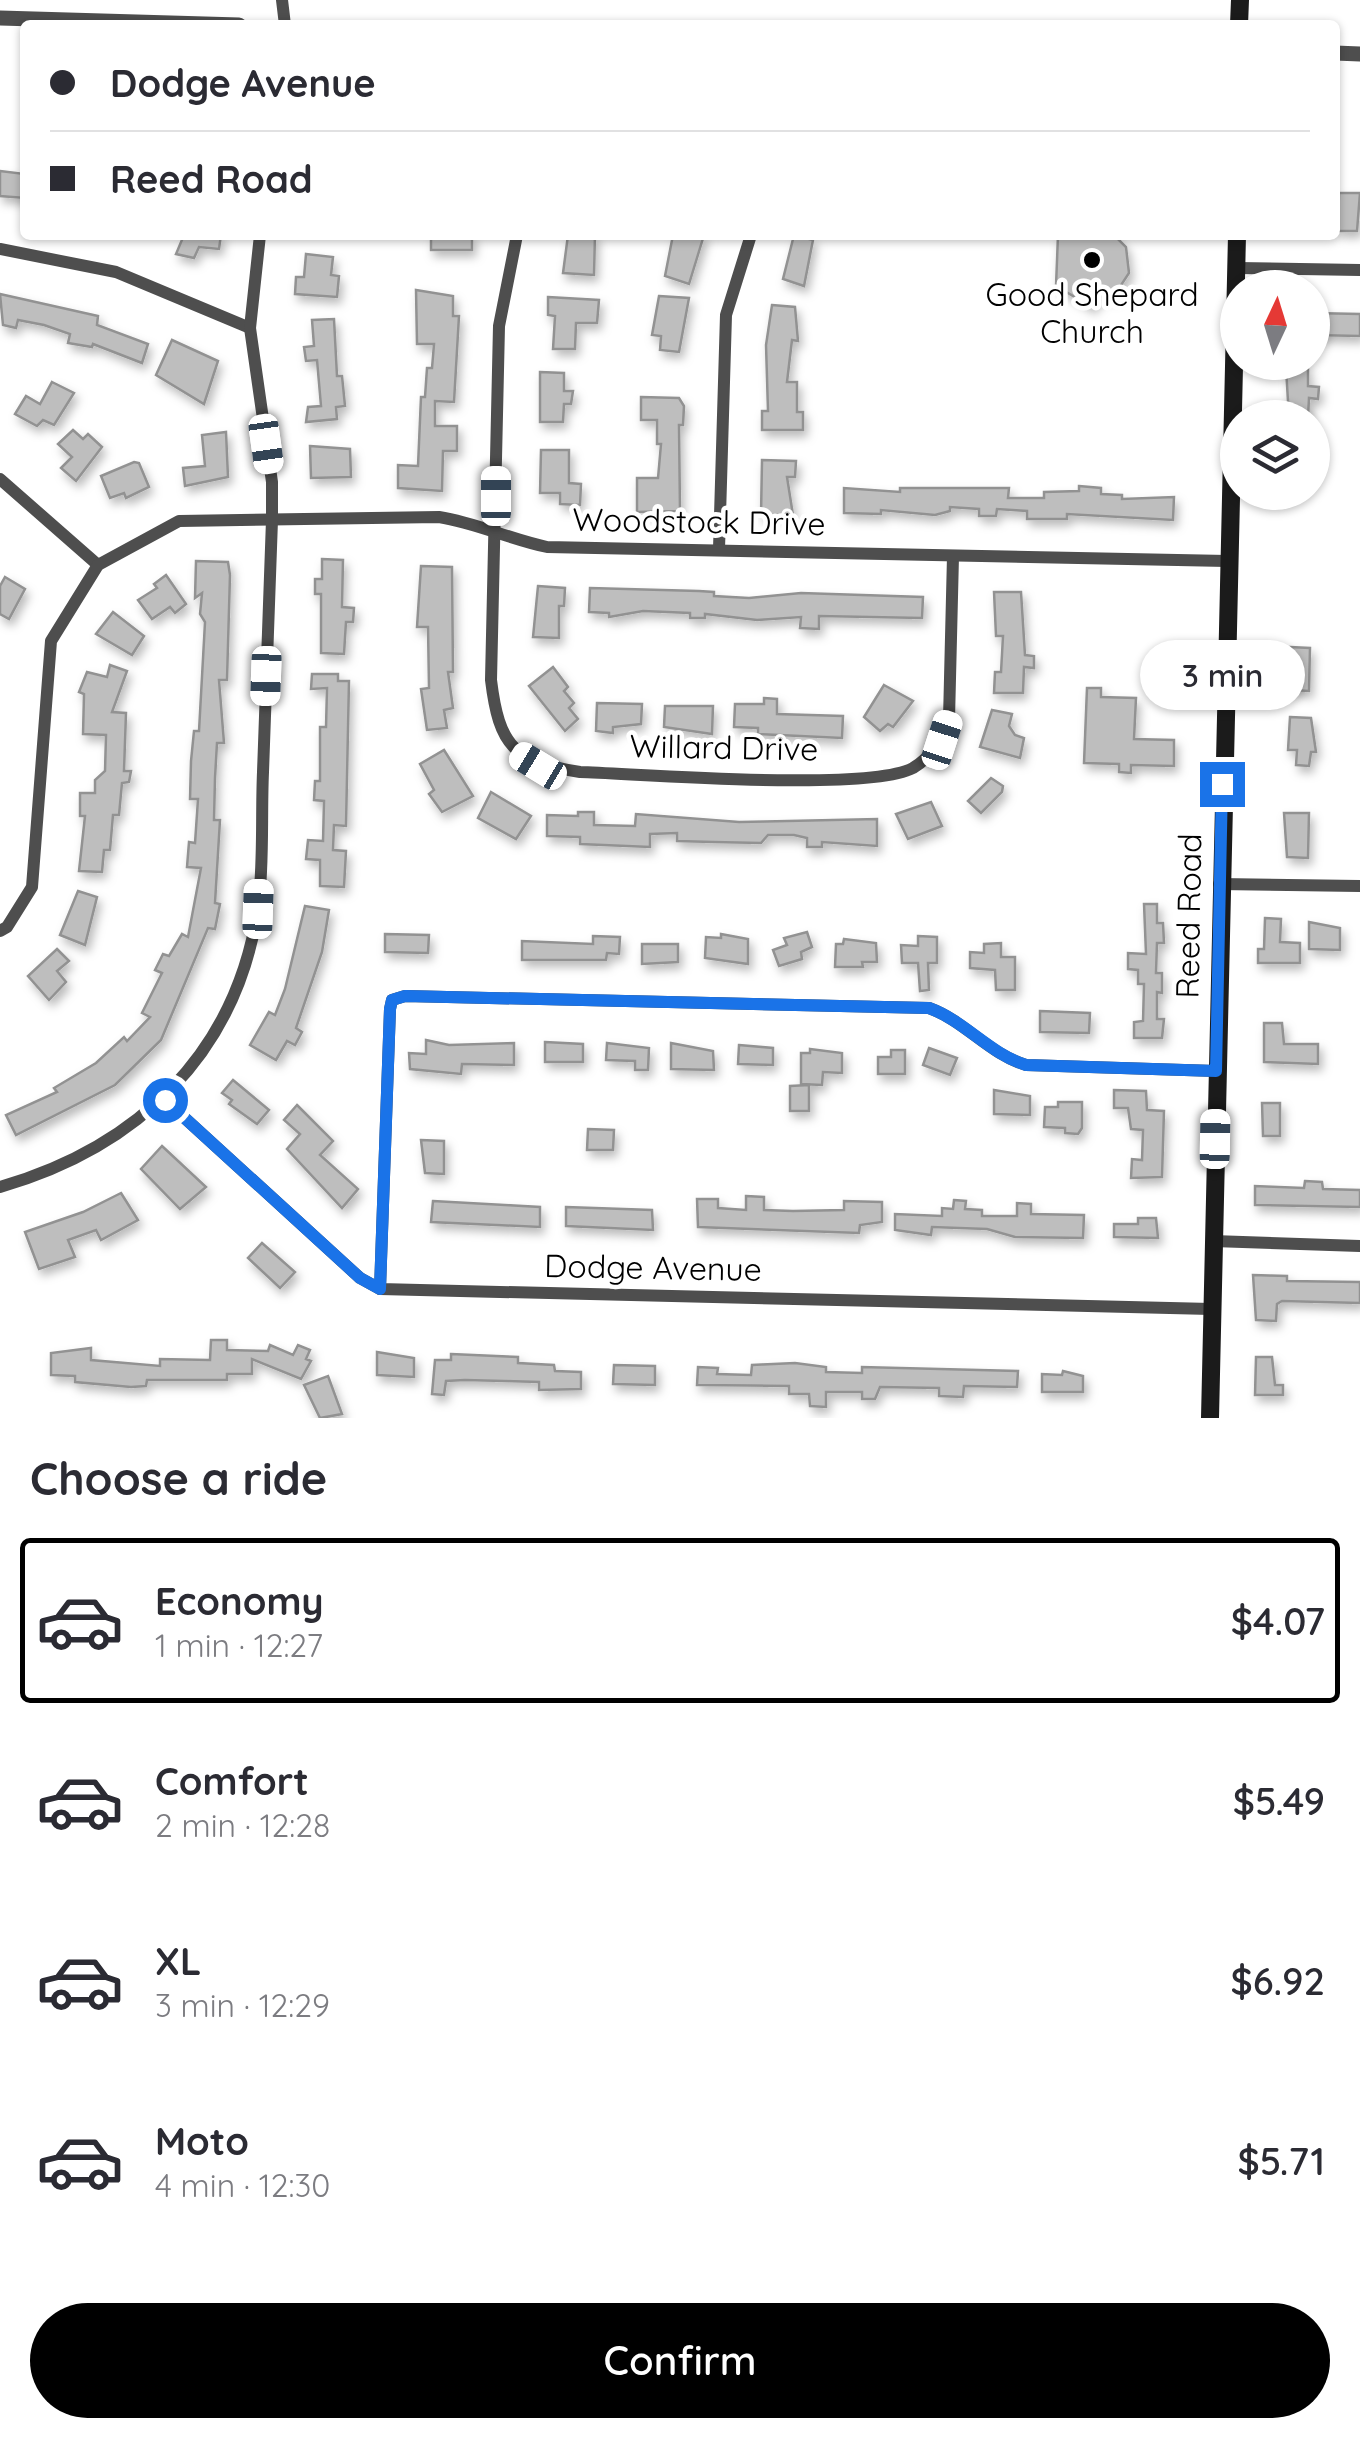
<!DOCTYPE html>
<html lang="en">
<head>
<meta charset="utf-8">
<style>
	:root { --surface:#fff; --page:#f7f7f7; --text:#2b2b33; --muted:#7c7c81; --line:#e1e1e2; --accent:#000 }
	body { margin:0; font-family:Quicksand,sans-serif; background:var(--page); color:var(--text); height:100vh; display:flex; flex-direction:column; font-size:38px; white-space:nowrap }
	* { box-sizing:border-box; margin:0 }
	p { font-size:32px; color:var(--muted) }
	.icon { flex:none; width:55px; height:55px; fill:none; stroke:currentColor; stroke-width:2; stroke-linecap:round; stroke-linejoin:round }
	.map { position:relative; height:1418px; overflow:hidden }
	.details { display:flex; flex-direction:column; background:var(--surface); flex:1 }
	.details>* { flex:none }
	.top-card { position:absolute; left:20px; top:20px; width:1320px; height:220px; border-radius:10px; box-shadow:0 2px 8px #0004; display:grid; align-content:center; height:220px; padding:0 30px; background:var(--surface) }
	.needle { width:65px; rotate:4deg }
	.fabs { position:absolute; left:1220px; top:270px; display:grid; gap:20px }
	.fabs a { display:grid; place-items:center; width:110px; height:110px; border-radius:50%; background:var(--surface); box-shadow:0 2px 8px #0004; font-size:50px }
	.end { position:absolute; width:45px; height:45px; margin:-22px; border:12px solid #1a73e8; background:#fff; box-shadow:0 0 0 5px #fff }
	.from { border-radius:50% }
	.bubble { position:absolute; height:70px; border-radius:35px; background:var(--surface); box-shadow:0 2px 8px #0004; font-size:32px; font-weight:600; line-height:70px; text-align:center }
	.car { position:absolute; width:30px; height:60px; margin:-30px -15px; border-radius:12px; box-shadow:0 0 8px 2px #0007; background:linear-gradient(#fff 24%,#345 0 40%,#fff 0 76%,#345 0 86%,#fff 0) }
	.top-card b { display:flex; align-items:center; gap:35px; height:95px; font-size:38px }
	.top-card b+b { border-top:2px solid var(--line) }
	.top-card i { width:25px; height:25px; background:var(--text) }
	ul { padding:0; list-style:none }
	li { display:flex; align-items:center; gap:30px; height:165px; margin:0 20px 15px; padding:0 10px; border:5px solid transparent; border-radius:10px }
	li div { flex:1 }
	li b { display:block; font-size:38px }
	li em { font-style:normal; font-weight:600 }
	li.active { border-color:var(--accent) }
	li>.icon { width:90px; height:90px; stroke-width:1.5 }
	h2 { padding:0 30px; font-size:45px; line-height:120px }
	.action { display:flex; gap:20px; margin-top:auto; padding:20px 30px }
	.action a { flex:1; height:115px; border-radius:60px; background:var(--accent); color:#fff; font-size:40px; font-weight:600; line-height:115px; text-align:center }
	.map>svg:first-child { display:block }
	.building { fill:#bebebe; stroke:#929292; stroke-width:2.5; filter:url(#shadow) }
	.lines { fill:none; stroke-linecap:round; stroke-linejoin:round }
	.minor { stroke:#4e4e4e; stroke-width:12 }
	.tertiary { stroke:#4e4e4e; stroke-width:15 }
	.secondary { stroke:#1b1b1b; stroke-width:18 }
	.route { stroke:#1a73e8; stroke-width:12 }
	.poi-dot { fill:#000; stroke:#fff; stroke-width:4 }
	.labels { text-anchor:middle; stroke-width:9; stroke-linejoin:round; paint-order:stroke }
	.poi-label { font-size:32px; fill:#000; stroke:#fff }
	.street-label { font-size:32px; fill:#000; stroke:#fff }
</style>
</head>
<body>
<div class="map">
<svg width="1360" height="1418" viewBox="0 0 1360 1418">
	<defs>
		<filter id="shadow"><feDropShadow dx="3.5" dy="6" stdDeviation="5" flood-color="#0004"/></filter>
	</defs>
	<rect width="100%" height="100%" fill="#fff"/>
	<!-- building -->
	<g class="building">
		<polygon points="0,171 25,174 25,198 0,196"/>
		<polygon points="1339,193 1360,193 1357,231 1338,231"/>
		<polygon points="184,235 221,235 219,249 199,247 194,258 176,254"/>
		<rect x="431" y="235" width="41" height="15"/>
		<polygon points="568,235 595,235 594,275 563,273"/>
		<polygon points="673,235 704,235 689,284 665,276"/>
		<polygon points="794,235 813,240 804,286 783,279"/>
		<polygon points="1058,235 1114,235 1126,247 1129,273 1114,296 1101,294 1092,307 1056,286"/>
		<polygon points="306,254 333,257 331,275 339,276 337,297 295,294 296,277 304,277"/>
		<polygon points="416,290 453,296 453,316 459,316 454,402 435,401 435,426 457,426 457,451 443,451 442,491 398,488 398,465 418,466 421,397 425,397 427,368 432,368 434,344 417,344"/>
		<polygon points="0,294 98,316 97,325 148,344 142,363 93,344 92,347 68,343 70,334 44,325 18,320 16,328 3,325"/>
		<polygon points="659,296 689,298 679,352 660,350 661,336 652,335"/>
		<polygon points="548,297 599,300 597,323 576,323 575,349 553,349 555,316 548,315"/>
		<polygon points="772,305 795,307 798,341 792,340 787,382 797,382 797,412 803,412 803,430 762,430 762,411 768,411 766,345"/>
		<polygon points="1312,313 1360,314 1360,336 1312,335"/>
		<polygon points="334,319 337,376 342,376 345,406 336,407 337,419 306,422 308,407 321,406 317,360 306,361 304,347 314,346 312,320"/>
		<polygon points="172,340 218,361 204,404 156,375"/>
		<polygon points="1286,368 1308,368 1308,386 1319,387 1318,399 1309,398 1308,418 1289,418"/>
		<polygon points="540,372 564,373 564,391 573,391 571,404 564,404 563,422 540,422"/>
		<polygon points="52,382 74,393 54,425 43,420 37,426 15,414 26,396 40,404"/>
		<polygon points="641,397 679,398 684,406 683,425 679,425 680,511 637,512 637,478 658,478 661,444 657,444 657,420 641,420"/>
		<polygon points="73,430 83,439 88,434 102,447 76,481 61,468 72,457 58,444"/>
		<polygon points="226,432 228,477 185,486 183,468 205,466 202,435"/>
		<polygon points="310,446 350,449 351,477 311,478"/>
		<polygon points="541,450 569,450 569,483 581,484 580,505 560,504 560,493 540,493"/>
		<polygon points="762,460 796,461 795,477 787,477 793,515 761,515"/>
		<polygon points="134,462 139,463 149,487 126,498 124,493 110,498 101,476"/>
		<polygon points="1079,486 1101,488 1101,494 1122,495 1122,499 1174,497 1173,520 1067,514 1067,519 1027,519 1027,511 997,509 996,516 979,516 979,509 950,507 950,511 935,515 881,510 881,514 844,513 844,488 900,492 900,488 1009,488 1008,498 1044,498 1044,492 1079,491"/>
		<polygon points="322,559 343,560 342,607 354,608 353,622 346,622 344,654 321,653 321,594 315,594 315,579 322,579"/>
		<polygon points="196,561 228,562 230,575 227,680 219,680 224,743 217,743 215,778 214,820 220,820 215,903 220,904 215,929 208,928 161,1040 115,1085 16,1135 6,1115 57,1092 54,1088 96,1063 124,1037 127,1041 150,1017 142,1013 162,973 155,970 163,954 169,956 182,934 188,937 201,868 187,867 189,842 195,843 198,799 190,799 191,761 194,731 199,731 205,622 200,614 202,593 195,598"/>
		<polygon points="421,566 452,567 453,672 448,672 453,708 444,710 447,728 427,730 421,689 429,688 428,627 417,627"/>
		<polygon points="166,575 186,604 175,613 170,607 152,619 138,600 157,588 154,584"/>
		<polygon points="5,577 25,589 9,619 0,614 0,586"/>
		<polygon points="538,586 565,588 564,606 559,606 559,638 533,637"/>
		<polygon points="590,588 699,591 714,592 714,596 749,598 801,593 923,597 922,618 819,616 819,629 800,628 801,617 757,620 705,614 705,618 690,618 690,613 643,611 609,617 609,613 589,612"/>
		<polygon points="994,592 1021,592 1025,655 1034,656 1034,668 1024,667 1023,693 994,693 995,672 1001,672 1003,636 996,636"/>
		<polygon points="113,612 144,636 132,655 96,634"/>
		<polygon points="1290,647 1310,648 1309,691 1290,690"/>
		<polygon points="110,665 127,671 112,712 126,713 124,771 131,771 129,782 122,783 119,815 113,815 110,850 104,850 102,872 79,871 85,816 80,816 80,793 95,793 95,780 105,771 106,735 83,734 84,694 79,692 87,672 107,677"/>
		<polygon points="553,667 568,687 564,691 574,703 569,708 578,719 565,731 529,686"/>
		<polygon points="312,674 338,674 338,681 349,681 346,826 334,825 333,850 346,851 344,887 320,886 320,860 306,859 308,840 323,841 324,801 314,800 315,781 320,781 320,727 326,727 327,688 311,689"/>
		<polygon points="884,685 913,701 893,727 888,724 880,731 864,717"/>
		<polygon points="1087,688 1101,688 1101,697 1136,698 1134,739 1174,740 1174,766 1131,765 1131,773 1119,772 1119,764 1084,763"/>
		<polygon points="764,698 777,699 777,714 843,716 842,738 758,734 758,728 734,727 735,704 764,704"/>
		<polygon points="597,703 642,704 641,724 613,727 613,733 596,731"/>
		<polygon points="665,706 713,706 712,734 664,727"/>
		<polygon points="992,710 1012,714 1009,726 1015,735 1024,738 1020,758 980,747"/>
		<polygon points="1290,717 1311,718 1316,752 1311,752 1309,766 1296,765 1297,750 1288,750"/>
		<polygon points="444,750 473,796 442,812 429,794 434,790 420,764"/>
		<polygon points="991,778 1003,786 1002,792 981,813 968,801"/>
		<polygon points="491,792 531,816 516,839 478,818"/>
		<polygon points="931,802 942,826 908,839 896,814"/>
		<polygon points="578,812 594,812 594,825 635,826 636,814 739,822 877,819 877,846 822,842 822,847 807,847 807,838 794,835 768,835 761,843 713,842 677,841 677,833 650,834 650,847 580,844 580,837 547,836 547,815 578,816"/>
		<polygon points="1284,813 1309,813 1308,858 1287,857"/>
		<polygon points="78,891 97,897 85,945 60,935"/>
		<polygon points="1144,904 1157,904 1157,923 1163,923 1164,943 1157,943 1156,973 1162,973 1162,993 1157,992 1157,1019 1164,1019 1162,1038 1134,1038 1134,1022 1143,1021 1144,984 1138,984 1138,970 1128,969 1128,953 1146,954"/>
		<polygon points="305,906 329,910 322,952 296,1028 302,1032 295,1045 287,1041 276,1060 250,1045 269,1012 275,1015 285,989"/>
		<polygon points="1265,918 1281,919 1280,942 1300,943 1300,963 1258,963 1258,949 1264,949"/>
		<polygon points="1309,922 1340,928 1340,950 1309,949"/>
		<polygon points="807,932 812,947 801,952 802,959 779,966 773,950 787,945 784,938"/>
		<polygon points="385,934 429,935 428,953 385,952"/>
		<polygon points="721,934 748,939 748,964 705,958 706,937 721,938"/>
		<polygon points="593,936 620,937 619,954 607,953 606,960 522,960 522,941 593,944"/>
		<polygon points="918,936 937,937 937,963 928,963 929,990 920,991 918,963 902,963 901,945 918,946"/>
		<polygon points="844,939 876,943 877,962 862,962 863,967 835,967 836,944 843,944"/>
		<polygon points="1001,943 1001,957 1015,957 1015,990 996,990 995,970 970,968 970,952 984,953 984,944"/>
		<polygon points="642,944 678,944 678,962 642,964"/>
		<polygon points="57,949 69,961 57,971 66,982 49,1000 28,976"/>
		<polygon points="1040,1011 1090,1013 1089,1033 1040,1032"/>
		<polygon points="1264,1023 1282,1023 1284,1044 1318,1044 1318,1064 1264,1062"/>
		<polygon points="426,1040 449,1045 514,1043 514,1065 462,1064 461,1074 410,1069 409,1053 426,1054"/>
		<polygon points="545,1042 583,1044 583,1062 545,1062"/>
		<polygon points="607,1043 649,1048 648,1070 635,1070 635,1061 606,1060"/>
		<polygon points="671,1043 713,1051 714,1070 671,1069"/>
		<polygon points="739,1045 773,1048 773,1065 738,1064"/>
		<polygon points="929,1048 957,1058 950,1075 923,1065"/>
		<polygon points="810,1049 842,1053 842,1073 823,1072 822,1085 801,1084 801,1053 810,1053"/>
		<polygon points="891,1050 905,1050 905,1074 878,1074 878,1057 891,1057"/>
		<polygon points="233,1080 269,1110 257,1124 229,1104 232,1100 222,1093"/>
		<polygon points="809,1085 809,1111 790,1111 790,1086"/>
		<polygon points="994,1090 1030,1096 1030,1115 994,1114"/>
		<polygon points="1114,1090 1146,1091 1147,1110 1164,1111 1162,1177 1131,1178 1132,1159 1142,1160 1143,1130 1131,1129 1128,1108 1114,1108"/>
		<polygon points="1058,1102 1082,1102 1082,1128 1078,1134 1065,1133 1065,1128 1044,1127 1045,1107 1058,1107"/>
		<polygon points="1262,1103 1280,1103 1280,1136 1263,1136"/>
		<polygon points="297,1105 333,1141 320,1155 358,1189 342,1208 287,1149 300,1134 284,1120"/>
		<polygon points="588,1129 614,1130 613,1150 587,1150"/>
		<polygon points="421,1140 444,1141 444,1174 425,1173"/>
		<polygon points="162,1146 206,1187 180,1209 141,1169"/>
		<polygon points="1305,1181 1322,1182 1323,1189 1360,1190 1360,1207 1255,1205 1255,1186 1304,1188"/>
		<polygon points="121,1193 138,1220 101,1240 96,1230 68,1240 75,1257 39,1269 25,1232 83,1212"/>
		<polygon points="746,1196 764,1197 764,1210 793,1211 844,1210 844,1201 882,1202 882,1222 860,1225 859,1233 698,1227 697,1199 718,1199 718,1208 746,1210"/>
		<polygon points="954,1200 966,1201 965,1209 982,1210 982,1216 1017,1216 1017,1203 1031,1204 1031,1214 1084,1215 1083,1238 1015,1237 987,1229 932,1227 931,1235 895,1230 895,1214 942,1216 942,1208 953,1209"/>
		<polygon points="433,1201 540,1207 540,1227 431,1222"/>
		<polygon points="566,1207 652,1210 653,1230 566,1226"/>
		<polygon points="1138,1218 1156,1218 1158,1238 1114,1237 1114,1224 1138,1224"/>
		<polygon points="262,1243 295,1272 280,1288 248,1258"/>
		<polygon points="1253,1275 1287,1276 1287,1281 1360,1282 1360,1303 1282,1301 1277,1304 1276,1321 1256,1320"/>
		<polygon points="211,1340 227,1340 227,1350 268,1351 270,1345 293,1355 298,1345 310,1350 306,1359 311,1361 301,1379 252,1359 252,1374 227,1374 227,1380 147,1380 146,1386 131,1387 75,1382 75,1376 51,1375 51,1353 91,1348 91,1360 160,1366 160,1359 210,1360"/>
		<polygon points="377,1352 414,1358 414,1377 377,1375"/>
		<polygon points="451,1354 518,1357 518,1363 554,1365 555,1371 581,1372 581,1389 539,1390 539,1382 465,1380 446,1381 444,1395 432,1394 435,1360 451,1360"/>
		<polygon points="1256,1357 1272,1357 1275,1385 1283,1385 1283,1395 1255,1395"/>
		<polygon points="795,1363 826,1367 826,1372 862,1373 862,1367 1018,1371 1017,1387 964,1386 963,1397 939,1396 939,1388 880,1387 875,1399 862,1399 862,1392 826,1392 826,1407 810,1406 809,1394 789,1394 789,1386 697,1385 698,1367 718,1368 717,1374 751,1375 752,1365"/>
		<polygon points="614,1365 655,1366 655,1385 613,1384"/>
		<polygon points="1063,1371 1083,1376 1083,1392 1042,1392 1042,1374 1062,1375"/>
		<polygon points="328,1376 342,1414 320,1418 304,1385"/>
	</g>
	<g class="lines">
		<!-- minor -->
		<g class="minor">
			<polyline points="282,0 285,25"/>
			<path d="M 517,235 L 499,326 L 491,680 C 499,746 514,762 580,772 C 644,774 867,792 913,768 C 932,757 942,739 949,719 L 953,556"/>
			<polyline points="0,249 116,272 250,328"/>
			<polyline points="1237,268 1360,270"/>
			<polyline points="0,479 98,565"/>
			<polyline points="719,549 726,315 751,235"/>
			<polyline points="1219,884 1360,886"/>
			<path d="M 0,931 L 7,927 L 32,887 L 51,641 L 98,565 L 179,521 L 439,517 C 477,523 509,539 547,547 L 1227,561"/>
			<polyline points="165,1100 360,1278 380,1289 1211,1309"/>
			<path d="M 0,1187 C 138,1147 236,1054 258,909 C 264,865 261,817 263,772 C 266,688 269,604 272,520 L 272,482 L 250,328 L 260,235"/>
			<polyline points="1213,1241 1360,1246"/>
			<path d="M 380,1289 L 390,1009 L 392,1000 L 405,996 L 929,1008 C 965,1021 989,1054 1026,1065 L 1216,1071"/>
		</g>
		<!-- tertiary -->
		<g class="tertiary">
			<polyline points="0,18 239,25"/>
			<polyline points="1335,53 1360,54"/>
		</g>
		<!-- secondary -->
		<g class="secondary">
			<polyline points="1239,25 1240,0"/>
			<polyline points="1210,1418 1237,235"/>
		</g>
	</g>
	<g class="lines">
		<!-- route -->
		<path class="route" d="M 165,1100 L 360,1278 L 380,1289 L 390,1009 L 392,1000 L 405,996 L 929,1008 C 965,1021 990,1054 1026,1065 L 1216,1071 L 1222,784"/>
	</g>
	<!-- markers -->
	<circle class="poi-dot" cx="1092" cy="260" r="10"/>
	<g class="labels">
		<!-- poi labels -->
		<g class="poi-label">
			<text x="1092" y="306">Good Shepard<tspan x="1092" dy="37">Church</tspan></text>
		</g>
		<!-- street labels -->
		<g class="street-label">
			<text transform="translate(699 522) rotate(1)" y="11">Woodstock Drive</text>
			<text transform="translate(724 748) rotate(1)" y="11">Willard Drive</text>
			<text transform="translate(1189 916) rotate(-89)" y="11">Reed Road</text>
			<text transform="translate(653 1268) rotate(1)" y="11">Dodge Avenue</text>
		</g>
	</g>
</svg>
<div class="fabs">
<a><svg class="needle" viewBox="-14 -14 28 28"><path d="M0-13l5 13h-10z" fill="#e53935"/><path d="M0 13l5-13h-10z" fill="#7c7c81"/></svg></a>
<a><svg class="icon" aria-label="layers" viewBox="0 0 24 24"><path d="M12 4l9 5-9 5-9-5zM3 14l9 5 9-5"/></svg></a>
</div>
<i class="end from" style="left:165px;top:1100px"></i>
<i class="end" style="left:1222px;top:784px"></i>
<div class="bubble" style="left:1140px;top:640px;width:165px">3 min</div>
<i class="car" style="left:266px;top:444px;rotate:172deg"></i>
<i class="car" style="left:496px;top:496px;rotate:0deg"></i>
<i class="car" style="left:266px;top:676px;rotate:182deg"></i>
<i class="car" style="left:942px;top:740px;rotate:18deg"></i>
<i class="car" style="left:538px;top:766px;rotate:301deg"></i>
<i class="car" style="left:258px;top:909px;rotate:2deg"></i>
<i class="car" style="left:1215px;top:1139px;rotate:1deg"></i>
<div class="top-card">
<b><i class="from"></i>Dodge Avenue</b>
<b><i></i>Reed Road</b>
</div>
</div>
<section class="details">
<h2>Choose a ride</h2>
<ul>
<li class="active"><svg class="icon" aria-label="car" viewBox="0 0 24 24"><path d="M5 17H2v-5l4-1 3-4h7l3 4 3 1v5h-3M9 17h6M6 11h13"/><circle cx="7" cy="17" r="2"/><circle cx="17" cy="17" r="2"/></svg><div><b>Economy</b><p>1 min · 12:27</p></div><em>$4.07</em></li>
<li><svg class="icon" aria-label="car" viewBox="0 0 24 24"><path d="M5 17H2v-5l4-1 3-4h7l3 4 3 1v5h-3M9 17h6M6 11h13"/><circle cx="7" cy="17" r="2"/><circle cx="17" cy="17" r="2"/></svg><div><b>Comfort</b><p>2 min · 12:28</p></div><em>$5.49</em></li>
<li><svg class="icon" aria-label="car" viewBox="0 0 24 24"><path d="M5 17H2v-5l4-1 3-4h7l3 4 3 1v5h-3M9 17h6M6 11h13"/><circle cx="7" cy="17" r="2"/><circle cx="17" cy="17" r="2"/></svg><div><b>XL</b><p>3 min · 12:29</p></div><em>$6.92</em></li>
<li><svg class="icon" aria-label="car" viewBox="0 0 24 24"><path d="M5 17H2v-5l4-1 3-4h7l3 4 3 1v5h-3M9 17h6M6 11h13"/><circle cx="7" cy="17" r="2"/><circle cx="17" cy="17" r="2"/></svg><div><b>Moto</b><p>4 min · 12:30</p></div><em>$5.71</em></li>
</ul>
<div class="action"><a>Confirm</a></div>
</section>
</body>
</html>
